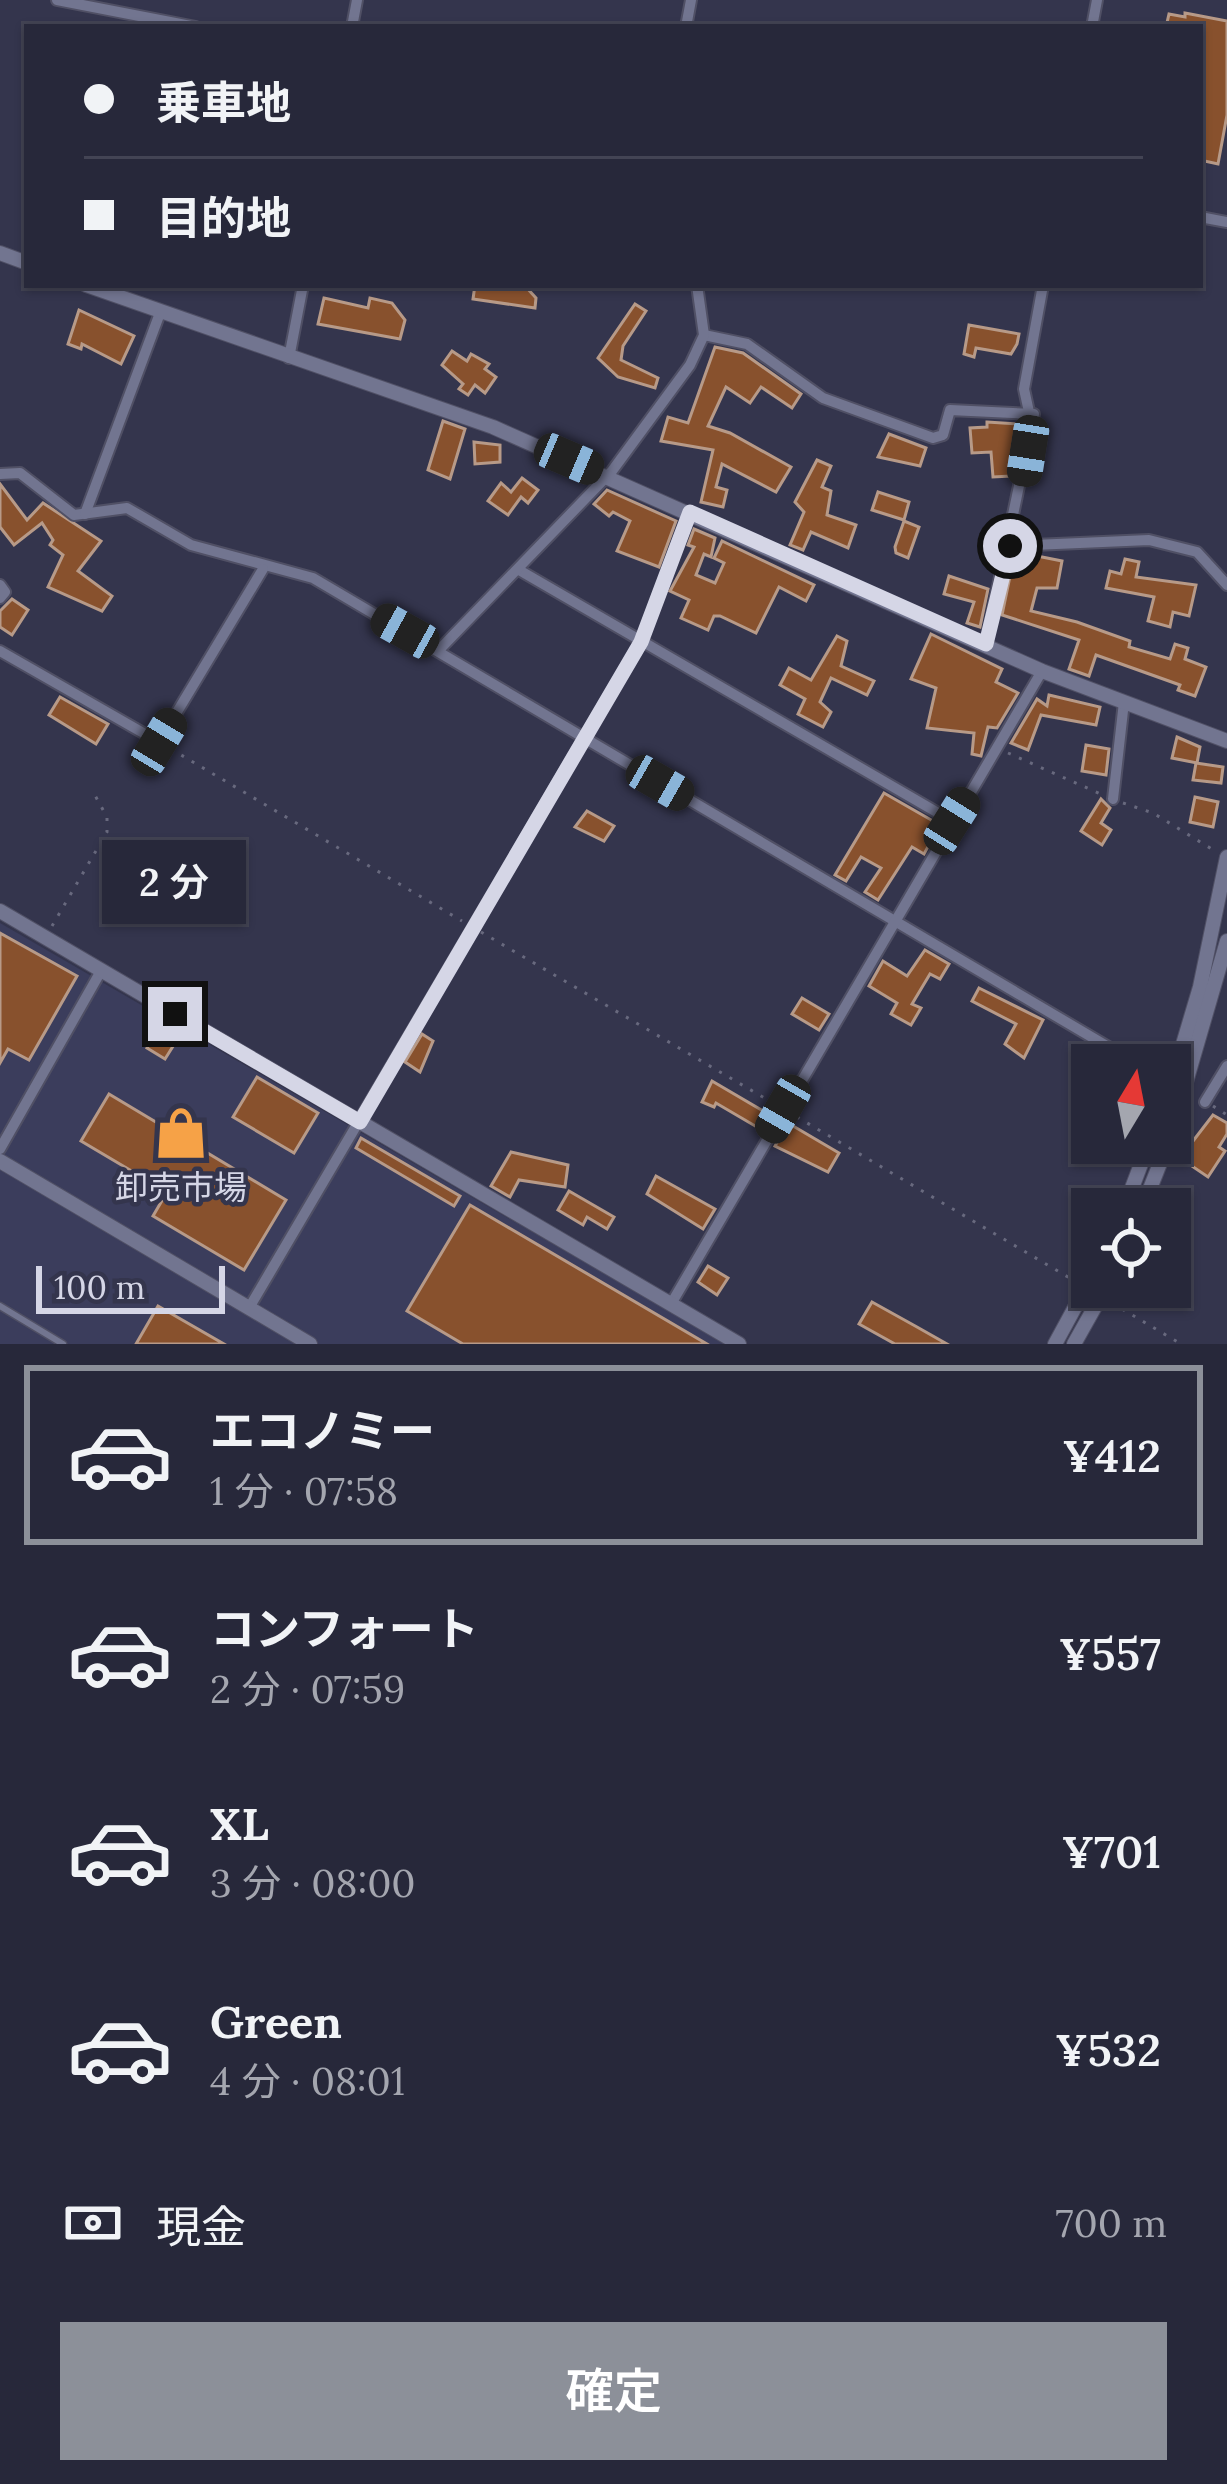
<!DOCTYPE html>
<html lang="ja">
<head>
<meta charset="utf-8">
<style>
	:root { --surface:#27283a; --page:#2f3042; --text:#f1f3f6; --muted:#a4a6af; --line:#434454; --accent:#8c9099 }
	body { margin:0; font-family:Lora,"Noto Sans JP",serif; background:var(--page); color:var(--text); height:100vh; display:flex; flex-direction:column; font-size:45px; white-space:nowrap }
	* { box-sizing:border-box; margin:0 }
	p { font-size:39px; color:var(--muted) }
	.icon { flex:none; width:66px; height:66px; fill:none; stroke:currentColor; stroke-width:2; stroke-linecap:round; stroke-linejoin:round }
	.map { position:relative; height:1344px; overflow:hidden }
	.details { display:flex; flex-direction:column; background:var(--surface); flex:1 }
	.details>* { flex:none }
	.guide { position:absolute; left:24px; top:24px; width:1179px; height:264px; border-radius:0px; box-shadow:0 3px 9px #0004,0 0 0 3px var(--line); display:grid; align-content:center; height:264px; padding:0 60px; background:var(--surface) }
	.needle { width:78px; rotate:10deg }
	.buttons { position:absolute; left:1071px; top:1044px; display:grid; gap:24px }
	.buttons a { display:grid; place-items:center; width:120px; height:120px; border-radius:0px; background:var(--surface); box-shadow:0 3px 9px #0004,0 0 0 3px var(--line); font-size:60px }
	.scale { position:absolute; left:36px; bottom:30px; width:189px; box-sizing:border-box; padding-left:12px; border:6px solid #d5d6e6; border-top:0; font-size:33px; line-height:42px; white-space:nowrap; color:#d5d6e6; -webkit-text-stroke:9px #34354d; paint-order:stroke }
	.end { position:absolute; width:54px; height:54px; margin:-27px; border:15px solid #d5d6e6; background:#111; box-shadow:0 0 0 6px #111 }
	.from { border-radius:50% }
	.bubble { position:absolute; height:84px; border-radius:0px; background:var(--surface); box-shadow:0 3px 9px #0004,0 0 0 3px var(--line); font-size:39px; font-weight:600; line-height:84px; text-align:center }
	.car { position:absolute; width:36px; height:72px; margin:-36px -18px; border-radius:15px; box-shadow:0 0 9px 3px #0007; background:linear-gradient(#222 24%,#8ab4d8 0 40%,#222 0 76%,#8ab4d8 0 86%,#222 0) }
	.guide b { display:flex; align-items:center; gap:42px; height:114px; font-size:45px }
	.guide b+b { border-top:3px solid var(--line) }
	.guide i { width:30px; height:30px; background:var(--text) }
	ul { padding:21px 0 0; list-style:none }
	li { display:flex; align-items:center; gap:36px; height:180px; margin:0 24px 18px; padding:0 36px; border:6px solid transparent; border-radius:0px }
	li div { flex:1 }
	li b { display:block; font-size:45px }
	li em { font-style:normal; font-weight:600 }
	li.on { border-color:var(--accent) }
	li>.icon { width:108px; height:108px; stroke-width:1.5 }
	.pay { display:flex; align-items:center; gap:30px; height:132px; padding:0 60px; font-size:45px }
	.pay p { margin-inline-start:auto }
	.button { display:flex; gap:24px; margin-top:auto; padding:24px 60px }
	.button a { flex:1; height:138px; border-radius:0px; background:var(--accent); color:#fff; font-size:48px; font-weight:600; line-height:138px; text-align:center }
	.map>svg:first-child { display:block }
	.built { fill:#3b3d5c }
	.building { fill:#88512d; stroke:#b79a88; stroke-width:3 }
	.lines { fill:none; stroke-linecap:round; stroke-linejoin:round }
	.service-casing { stroke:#505065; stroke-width:9 }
	.minor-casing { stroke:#505065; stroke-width:14 }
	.tertiary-casing { stroke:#505065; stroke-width:16 }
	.path { stroke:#68697e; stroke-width:3; stroke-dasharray:3 9; stroke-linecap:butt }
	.service { stroke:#727590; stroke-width:6 }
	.minor { stroke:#727590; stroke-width:10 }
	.tertiary { stroke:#727590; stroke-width:14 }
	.route { stroke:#d5d6e6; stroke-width:15 }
	.labels { text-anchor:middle; stroke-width:9; stroke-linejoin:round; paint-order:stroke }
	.poi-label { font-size:33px; fill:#d5d6e6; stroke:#34354d }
</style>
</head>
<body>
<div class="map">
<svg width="1227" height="1344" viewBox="0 0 1227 1344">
	<rect width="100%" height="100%" fill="#34354d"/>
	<!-- built -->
	<polygon class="built" points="0,923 725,1344 0,1344"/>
	<!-- building -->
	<g class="building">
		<polygon points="1185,13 1227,21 1227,115 1218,164 1200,160 1200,27 1166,27 1169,14 1185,17"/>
		<polygon points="475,285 526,287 536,298 535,308 473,299"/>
		<polygon points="324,298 368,308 370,298 392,303 405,320 400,339 318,324"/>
		<polygon points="635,304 646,311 623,346 621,360 658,378 655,388 618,377 598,358"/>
		<polygon points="79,310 134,336 121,364 82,344 81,349 68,344"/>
		<polygon points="969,325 1019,334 1017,344 1011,354 976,348 974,357 964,354"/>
		<polygon points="715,347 743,353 801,394 792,408 761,387 750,403 726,387 708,426 730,433 791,467 776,492 722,464 716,487 727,490 723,507 701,502 713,450 661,441 668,417 688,423"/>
		<polygon points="452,351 467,361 471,354 489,364 485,369 496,377 485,393 475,385 468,395 459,389 463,384 442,365"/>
		<polygon points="443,421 465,429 450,479 428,470"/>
		<polygon points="987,422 1020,424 1011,476 993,477 991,452 972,453 970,428 987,427"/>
		<polygon points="889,434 926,448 920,466 878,457"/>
		<polygon points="474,442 500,445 500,462 475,464"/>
		<polygon points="817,460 831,466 822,487 831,491 827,515 856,525 848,548 811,532 803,550 790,545 804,512 795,502"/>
		<polygon points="522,478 538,490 528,503 521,497 508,515 488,501 501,483 511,492"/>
		<polygon points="0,484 27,520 43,503 101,541 78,571 112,596 102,611 48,587 63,555 50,545 53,540 42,523 14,545 0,527"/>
		<polygon points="607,490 676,521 659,567 617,551 630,521 613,512 609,516 594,504"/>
		<polygon points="878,492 909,502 904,520 872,510"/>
		<polygon points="904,521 919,527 908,558 896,553 895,547"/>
		<polygon points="694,529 715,538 711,557 704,554 696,575 715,583 724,563 714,558 722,541 814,585 806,601 779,587 756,633 720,616 714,616 708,630 681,618 689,600 670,591 694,547 688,545"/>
		<polygon points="1032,555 1062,561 1057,588 1037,588 1031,611 1077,622 1130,641 1129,647 1170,659 1175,644 1188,648 1185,659 1206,667 1195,696 1178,690 1180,685 1096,655 1089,676 1069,669 1079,640 1002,615 1014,557 1030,560"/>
		<polygon points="1125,559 1139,562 1136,577 1196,585 1189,616 1173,612 1170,627 1148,621 1154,597 1106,588 1110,571 1121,574"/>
		<polygon points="949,576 988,589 980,627 967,623 974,602 944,594"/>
		<polygon points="12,599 28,610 12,635 0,627 0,611"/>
		<polygon points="931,634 1002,669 996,682 1018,693 997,728 988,727 981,756 972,754 974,733 927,728 936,688 911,679"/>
		<polygon points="837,636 847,641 841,666 874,681 867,695 831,678 820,702 831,712 823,727 798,714 805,699 780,685 789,668 811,680"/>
		<polygon points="1049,695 1100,707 1096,725 1041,715 1028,750 1011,743 1037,699 1047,706"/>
		<polygon points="60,697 108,724 96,744 49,715"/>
		<polygon points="1177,737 1200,747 1197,763 1172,758"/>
		<polygon points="1086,745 1109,749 1106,775 1082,771"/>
		<polygon points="1196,763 1223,767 1221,783 1193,780"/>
		<polygon points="884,793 940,825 924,854 912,847 878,900 865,892 881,868 861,857 846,881 835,875"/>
		<polygon points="1195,797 1218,802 1213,827 1190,822"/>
		<polygon points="1101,799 1110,808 1101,823 1111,830 1102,845 1081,831"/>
		<polygon points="587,811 614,826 604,841 575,827"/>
		<polygon points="0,933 77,976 29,1060 8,1049 0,1063"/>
		<polygon points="925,950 949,964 940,979 930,974 912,1004 921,1008 911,1025 891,1014 897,1003 869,986 883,961 907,976"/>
		<polygon points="979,988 1043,1020 1024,1058 1005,1044 1016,1024 972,1001"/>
		<polygon points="802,998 829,1014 819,1030 792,1014"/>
		<polygon points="163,1021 182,1032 165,1059 147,1048"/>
		<polygon points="422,1034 433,1041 420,1072 405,1062"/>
		<polygon points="257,1077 318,1113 294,1153 233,1117"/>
		<polygon points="712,1081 770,1115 762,1130 716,1103 714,1107 702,1102"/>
		<polygon points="109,1094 286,1200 244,1270 153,1216 167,1192 81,1141"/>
		<polygon points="1213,1115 1227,1123 1227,1134 1219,1147 1225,1151 1208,1177 1180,1158"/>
		<polygon points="788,1123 839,1153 828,1172 775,1146"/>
		<polygon points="361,1138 460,1196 454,1206 356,1148"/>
		<polygon points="511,1152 568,1165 565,1187 519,1180 510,1197 491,1186"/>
		<polygon points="656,1176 715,1209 703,1229 647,1194"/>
		<polygon points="569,1191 614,1217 607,1229 587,1217 583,1225 558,1210"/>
		<polygon points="470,1205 707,1344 463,1344 407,1311"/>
		<polygon points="708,1266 728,1278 717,1295 698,1282"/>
		<polygon points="872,1302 917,1327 947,1344 895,1344 859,1324"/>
		<polygon points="158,1306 224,1344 136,1344"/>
	</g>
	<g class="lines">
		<!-- service casing -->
		<g class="service-casing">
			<polyline id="service" points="0,1306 63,1344"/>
		</g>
		<!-- minor casing -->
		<g class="minor-casing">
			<g id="minor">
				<polyline points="57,0 196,27"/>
				<polyline points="352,27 357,0"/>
				<polyline points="686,27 691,0"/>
				<polyline points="1092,27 1097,0"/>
				<polyline points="1200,217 1227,222"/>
				<polyline points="704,335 747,344 823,398 933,438 943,435 950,410 1034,414 986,644"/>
				<polyline points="289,358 303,285"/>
				<polyline points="1029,412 1024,389 1043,285"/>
				<polyline points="0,474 20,473 74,515 127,508 191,545 313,578 1139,1065"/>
				<polyline points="85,514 160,313"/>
				<polyline points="1010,546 1149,540 1197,552 1227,585"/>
				<polyline points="519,570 952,821"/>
				<polyline points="0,585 5,592 0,598"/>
				<polyline points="439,650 612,471 690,365 704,335 697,285"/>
				<polyline points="0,651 159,742 263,569"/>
				<polyline points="1113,799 1124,702"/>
				<polyline points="1205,1102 1227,1066"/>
				<polyline points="0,1149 101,971"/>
				<polyline points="671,1304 1042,671"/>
				<polyline points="249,1308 641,642 690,512"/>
			</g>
		</g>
		<!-- tertiary casing -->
		<g class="tertiary-casing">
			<g id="tertiary">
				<polyline points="0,253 27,263"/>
				<polyline points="86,285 493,427 1042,671 1227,741"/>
				<polyline points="0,911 739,1344"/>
				<polyline points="1170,1088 1200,987 1227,857"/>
				<polyline points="1170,1137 1227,941"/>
				<polyline points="0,1161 310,1344"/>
				<polyline points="1124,1209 1149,1143"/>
				<polyline points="1142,1209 1168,1143"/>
				<polyline points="1055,1344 1092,1276"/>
				<polyline points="1074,1344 1106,1287"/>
			</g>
		</g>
		<!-- path -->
		<g class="path">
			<polyline points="171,749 462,921"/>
			<polyline points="1008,753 1103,795"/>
			<polyline points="1123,803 1153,813 1215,851"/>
			<polyline points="52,926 107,832 107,817 92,790"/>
			<polyline points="481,932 773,1103"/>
			<polyline points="1213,1106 1227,1115"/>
			<polyline points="797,1117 1073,1280"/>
			<polyline points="1112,1303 1181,1344"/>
		</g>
		<!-- service -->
		<use href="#service" class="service"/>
		<!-- minor -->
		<use href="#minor" class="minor"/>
		<!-- tertiary -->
		<use href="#tertiary" class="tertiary"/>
	</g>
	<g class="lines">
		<!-- route -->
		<polyline class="route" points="175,1014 360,1122 641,642 690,512 986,644 1010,546"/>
	</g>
	<!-- icons -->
	<defs>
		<g id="shop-bare" transform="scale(4.14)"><path d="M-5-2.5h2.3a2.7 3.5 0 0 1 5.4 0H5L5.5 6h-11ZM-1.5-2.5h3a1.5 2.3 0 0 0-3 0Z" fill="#f6a247" stroke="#34354d" stroke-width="2.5" paint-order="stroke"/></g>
	</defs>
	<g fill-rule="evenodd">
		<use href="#shop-bare" x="181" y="1133"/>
	</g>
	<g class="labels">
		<!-- poi labels -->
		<g class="poi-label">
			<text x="181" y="1199">卸売市場</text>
		</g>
	</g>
</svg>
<div class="buttons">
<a><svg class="needle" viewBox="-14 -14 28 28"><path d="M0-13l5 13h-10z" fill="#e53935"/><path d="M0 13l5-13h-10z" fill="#a4a6af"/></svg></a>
<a><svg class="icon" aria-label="locate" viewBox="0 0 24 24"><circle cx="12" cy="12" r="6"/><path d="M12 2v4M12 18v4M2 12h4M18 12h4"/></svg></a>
</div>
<div class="scale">100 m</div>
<i class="end from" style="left:1010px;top:546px"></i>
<i class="end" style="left:175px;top:1014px"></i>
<div class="bubble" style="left:102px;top:840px;width:144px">2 分</div>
<i class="car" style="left:1028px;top:451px;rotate:189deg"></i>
<i class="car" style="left:569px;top:459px;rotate:113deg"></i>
<i class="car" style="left:405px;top:631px;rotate:299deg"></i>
<i class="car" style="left:159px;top:742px;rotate:31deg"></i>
<i class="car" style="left:660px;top:783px;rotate:120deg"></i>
<i class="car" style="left:952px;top:821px;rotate:32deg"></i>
<i class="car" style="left:783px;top:1109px;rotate:210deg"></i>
<div class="guide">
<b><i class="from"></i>乗車地</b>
<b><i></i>目的地</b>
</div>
</div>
<section class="details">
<ul>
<li class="on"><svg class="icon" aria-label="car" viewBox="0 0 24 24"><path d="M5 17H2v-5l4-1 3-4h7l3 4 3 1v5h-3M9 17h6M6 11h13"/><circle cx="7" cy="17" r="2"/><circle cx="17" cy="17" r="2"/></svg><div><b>エコノミー</b><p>1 分 · 07:58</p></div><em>¥412</em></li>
<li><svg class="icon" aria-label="car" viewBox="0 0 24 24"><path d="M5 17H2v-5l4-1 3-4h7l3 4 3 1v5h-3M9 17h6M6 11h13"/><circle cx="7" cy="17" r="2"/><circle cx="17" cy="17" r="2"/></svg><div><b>コンフォート</b><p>2 分 · 07:59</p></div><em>¥557</em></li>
<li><svg class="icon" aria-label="car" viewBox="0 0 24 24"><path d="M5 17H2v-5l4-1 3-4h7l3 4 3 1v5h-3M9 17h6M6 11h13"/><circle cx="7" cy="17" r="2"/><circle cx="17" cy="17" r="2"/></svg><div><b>XL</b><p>3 分 · 08:00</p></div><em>¥701</em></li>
<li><svg class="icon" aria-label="car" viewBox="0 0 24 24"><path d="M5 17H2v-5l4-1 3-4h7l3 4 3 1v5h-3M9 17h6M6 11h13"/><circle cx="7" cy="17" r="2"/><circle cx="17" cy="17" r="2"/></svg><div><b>Green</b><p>4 分 · 08:01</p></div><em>¥532</em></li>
</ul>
<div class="pay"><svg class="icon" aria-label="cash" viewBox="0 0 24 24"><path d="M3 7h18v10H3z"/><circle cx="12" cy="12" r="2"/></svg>現金<p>700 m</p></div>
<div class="button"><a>確定</a></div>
</section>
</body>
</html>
